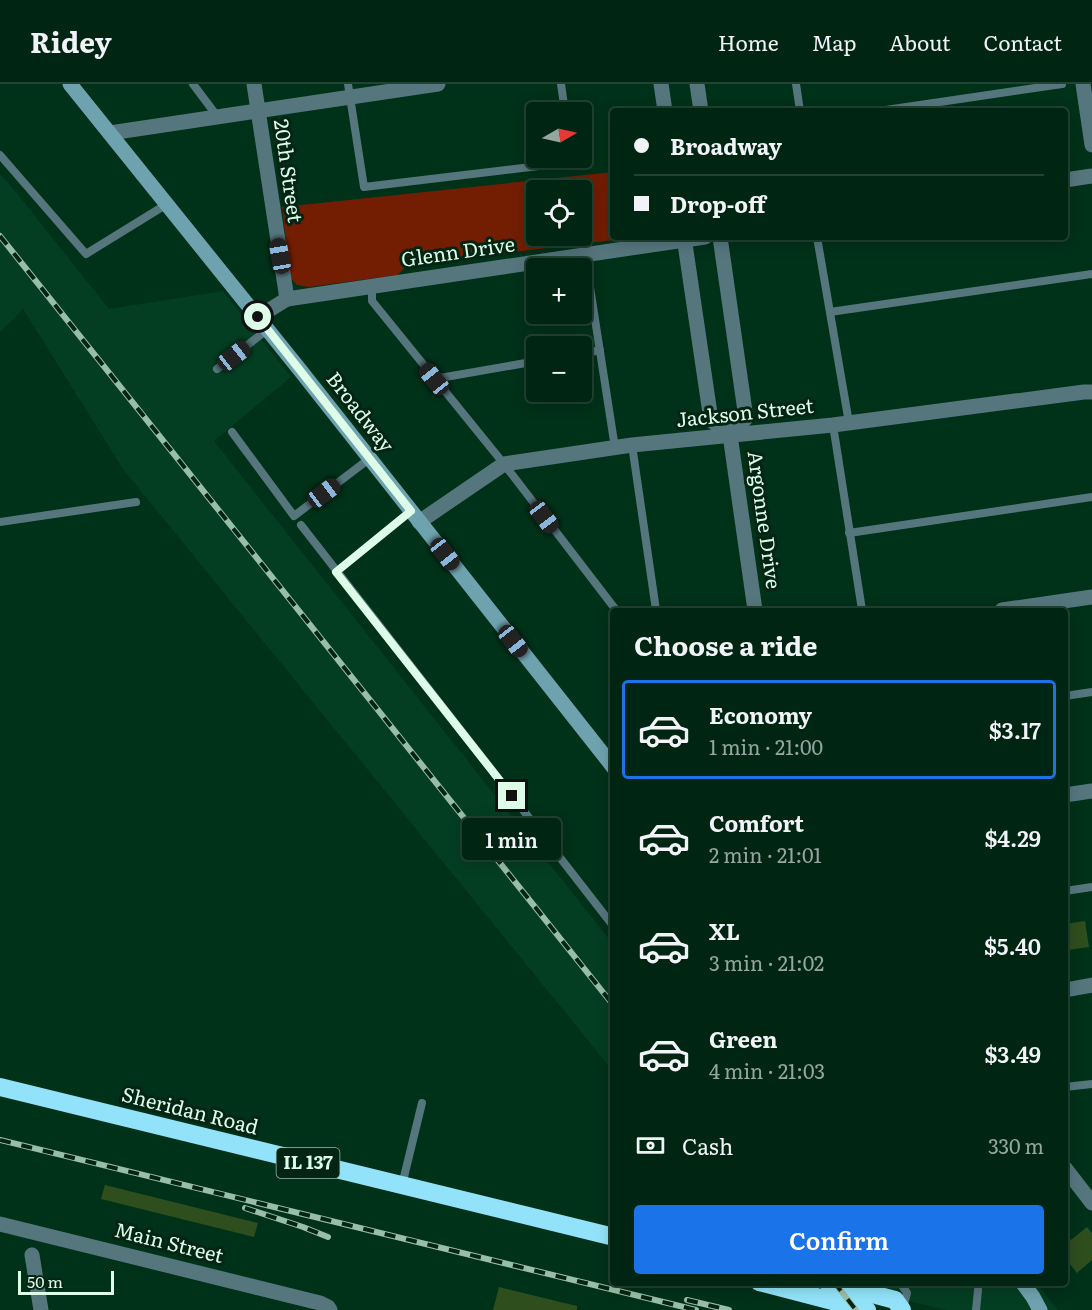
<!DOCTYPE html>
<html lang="en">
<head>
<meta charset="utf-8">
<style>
	:root { --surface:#002513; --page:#0e3121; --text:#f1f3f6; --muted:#95a5a0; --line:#224233; --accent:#1a73e8 }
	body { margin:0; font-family:Literata,serif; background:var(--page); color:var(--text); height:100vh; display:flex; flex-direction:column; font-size:22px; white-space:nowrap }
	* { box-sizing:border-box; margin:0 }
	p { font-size:20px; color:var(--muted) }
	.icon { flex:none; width:33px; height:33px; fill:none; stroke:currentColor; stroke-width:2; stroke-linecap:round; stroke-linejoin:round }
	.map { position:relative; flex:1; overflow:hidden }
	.side { position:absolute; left:610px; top:524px; width:458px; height:678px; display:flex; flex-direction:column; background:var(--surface); border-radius:6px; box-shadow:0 3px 15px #0003,0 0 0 2px var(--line) }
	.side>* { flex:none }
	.hud { position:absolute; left:610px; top:24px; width:458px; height:132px; border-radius:6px; box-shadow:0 3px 15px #0003,0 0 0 2px var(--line); display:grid; align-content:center; height:132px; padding:0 24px; background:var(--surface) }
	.needle { width:39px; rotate:81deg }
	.fabs { position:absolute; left:526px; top:18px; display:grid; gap:12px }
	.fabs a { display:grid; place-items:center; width:66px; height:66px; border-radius:6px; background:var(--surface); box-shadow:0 3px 15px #0003,0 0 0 2px var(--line); font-size:30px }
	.scale { position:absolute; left:18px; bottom:15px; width:96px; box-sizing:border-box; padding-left:6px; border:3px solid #defde8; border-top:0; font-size:16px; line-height:21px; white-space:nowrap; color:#defde8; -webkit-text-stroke:4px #042514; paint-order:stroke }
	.end { position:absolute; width:27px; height:27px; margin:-14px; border:8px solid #defde8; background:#111; box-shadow:0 0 0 3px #111 }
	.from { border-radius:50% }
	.bubble { position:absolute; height:42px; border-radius:6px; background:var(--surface); box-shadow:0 3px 15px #0003,0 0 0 2px var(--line); font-size:20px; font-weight:600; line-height:42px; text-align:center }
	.car { position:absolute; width:18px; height:36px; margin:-18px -9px; border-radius:8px; box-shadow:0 0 4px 2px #0007; background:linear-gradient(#222 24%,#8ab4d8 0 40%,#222 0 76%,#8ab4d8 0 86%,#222 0) }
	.hud b { display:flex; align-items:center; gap:21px; height:57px; font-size:22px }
	.hud b+b { border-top:2px solid var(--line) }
	.hud i { width:15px; height:15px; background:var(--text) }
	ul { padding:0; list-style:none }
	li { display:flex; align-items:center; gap:18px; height:99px; margin:0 12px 9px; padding:0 12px; border:3px solid transparent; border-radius:6px }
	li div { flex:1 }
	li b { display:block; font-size:22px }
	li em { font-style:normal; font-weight:600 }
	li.selected { border-color:var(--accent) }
	li>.icon { width:54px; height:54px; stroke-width:1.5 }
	h2 { padding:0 24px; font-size:27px; line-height:72px }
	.pay { display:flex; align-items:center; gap:15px; height:66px; padding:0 24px; font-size:22px }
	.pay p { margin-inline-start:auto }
	.primary-button { display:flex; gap:12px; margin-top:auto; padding:12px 24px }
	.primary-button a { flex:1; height:69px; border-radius:6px; background:var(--accent); color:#fff; font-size:24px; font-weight:600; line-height:69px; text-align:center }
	header { display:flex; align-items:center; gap:36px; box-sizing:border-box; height:84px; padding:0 30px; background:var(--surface); border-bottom:2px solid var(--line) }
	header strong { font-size:28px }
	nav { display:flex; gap:33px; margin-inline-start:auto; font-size:21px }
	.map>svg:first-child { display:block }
	.built { fill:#043e22 }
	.green { fill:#731e02; fill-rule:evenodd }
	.building { fill:#2e4e1e }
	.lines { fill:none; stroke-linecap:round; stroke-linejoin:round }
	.lane { stroke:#56767e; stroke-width:8 }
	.street { stroke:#56767e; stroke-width:15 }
	.secondary { stroke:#6fa2af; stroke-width:15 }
	.highway { stroke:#92e3f9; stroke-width:18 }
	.rail-casing { stroke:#99bea8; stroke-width:6 }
	.rail { stroke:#042514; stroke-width:4; stroke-dasharray:11; stroke-linecap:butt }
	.route { stroke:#defde8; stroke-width:8 }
	.labels { text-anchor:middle; stroke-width:6; stroke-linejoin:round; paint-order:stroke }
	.shield { fill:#042514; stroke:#9dbca8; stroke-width:1.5 }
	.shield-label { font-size:18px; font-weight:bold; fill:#defde8 }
	.street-label { font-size:20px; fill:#defde8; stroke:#042514 }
</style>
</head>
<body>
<header>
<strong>Ridey</strong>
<nav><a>Home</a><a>Map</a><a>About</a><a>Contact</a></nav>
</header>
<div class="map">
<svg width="1092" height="1226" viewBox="0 0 1092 1226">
	<rect width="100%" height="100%" fill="#003119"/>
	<!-- built -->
	<g class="built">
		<polygon points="0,90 15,107 109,225 223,207 291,293 214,357 613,860 613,987 123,385 23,225 0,248"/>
		<polygon points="843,1199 1036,1199 1058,1226 946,1226 888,1212"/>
	</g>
	<!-- green -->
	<path class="green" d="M 613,88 L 614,153 L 638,153 L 408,181 L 397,191 L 309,203 L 297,201 L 290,193 L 282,123 ZM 537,106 L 582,106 L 582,152 L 537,152 Z"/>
	<!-- building -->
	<g class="building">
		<polygon points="1085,837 1089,863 1068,866 1065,840"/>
		<polygon points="105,1101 258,1139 254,1153 101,1115"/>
		<polygon points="1087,1143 1092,1149 1092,1176 1077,1189 1065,1174 1065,1148 1071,1156"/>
		<polygon points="499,1203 577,1222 577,1226 493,1226"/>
	</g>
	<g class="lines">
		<!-- lane -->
		<g class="lane">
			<polyline points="193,0 217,32"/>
			<polyline points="348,0 364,103 572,78 571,74"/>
			<polyline points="561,0 565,28"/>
			<polyline points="796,0 800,27"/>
			<polyline points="879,27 1062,0"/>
			<polyline points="0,71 86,170 167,120"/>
			<polyline points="817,153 849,339"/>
			<polyline points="585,171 615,364"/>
			<polyline points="372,202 372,217 504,380 616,526"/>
			<polyline points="830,228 1092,190"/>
			<polyline points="582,270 600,266"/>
			<polyline points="217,285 268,245"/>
			<polyline points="434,295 537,277"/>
			<polyline points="833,341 862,526"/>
			<polyline points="232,348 294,432 369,375"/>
			<polyline points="632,361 656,526"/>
			<polyline points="0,438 136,418"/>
			<polyline points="301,441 614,843"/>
			<polyline points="849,449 1092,413"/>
			<polyline points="336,488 411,427"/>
			<polyline points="1065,612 1092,608"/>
			<polyline points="1065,807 1092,803"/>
			<polyline points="1065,1003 1092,1000"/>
			<polyline points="402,1101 422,1019"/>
			<polyline points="900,1198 907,1209 903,1224"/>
			<polyline points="976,1226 978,1206"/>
		</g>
		<!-- street -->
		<g class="street">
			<polyline points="254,0 287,215"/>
			<polyline points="661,0 665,27"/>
			<polyline points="697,0 701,27"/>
			<polyline points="1083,0 1092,61"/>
			<polyline points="110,49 438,0"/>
			<polyline points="1065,96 1092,92"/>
			<polyline points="684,153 711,336 730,351 755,526"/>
			<polyline points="720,153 746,334 730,351"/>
			<polyline points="258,233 287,215 705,153"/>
			<polyline points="419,438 504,380 632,361 833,341 1084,308 1092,308"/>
			<polyline points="1002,526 1092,513"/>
			<polyline points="1065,711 1092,707"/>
			<polyline points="1065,906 1092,901"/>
			<polyline points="1065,1084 1092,1119"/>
			<polyline points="0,1140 320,1219 328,1223 330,1226"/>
			<polyline points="32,1171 41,1226"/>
		</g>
		<!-- secondary -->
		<g class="secondary">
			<polyline points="70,0 300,286 614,684"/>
			<polyline points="1022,1198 1033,1213 1040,1226"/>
		</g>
		<!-- highway -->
		<g class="highway">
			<polyline points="0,1003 614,1153"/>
			<polyline points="759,1198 867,1226"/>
			<polyline points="827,1198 895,1216 902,1226"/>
		</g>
		<!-- rail casing -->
		<g class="rail-casing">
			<g id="rail">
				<polyline points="0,152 614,922"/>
				<polyline points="0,1056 696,1226"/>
				<polyline points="245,1124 303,1143 328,1153"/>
				<polyline points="834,1198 856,1226"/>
				<polyline points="687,1216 729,1226"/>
			</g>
		</g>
		<!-- rail -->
		<use href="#rail" class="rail"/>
	</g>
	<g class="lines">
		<!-- route -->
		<polyline class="route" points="258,233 411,427 336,488 512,712"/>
	</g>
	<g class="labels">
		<!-- shield labels -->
		<rect class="shield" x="276.5" y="1064" width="63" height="30" rx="4.5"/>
		<g class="shield-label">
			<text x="308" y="1085">IL 137</text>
		</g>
		<!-- street labels -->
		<g class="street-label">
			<text transform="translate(288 87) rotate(82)" y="7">20th Street</text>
			<text transform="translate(458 168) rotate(-8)" y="7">Glenn Drive</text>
			<text transform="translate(360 328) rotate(52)" y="7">Broadway</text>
			<text transform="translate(745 329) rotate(-6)" y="7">Jackson Street</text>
			<text transform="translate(764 436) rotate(82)" y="7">Argonne Drive</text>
			<text transform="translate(190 1027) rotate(14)" y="7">Sheridan Road</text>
			<text transform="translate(169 1159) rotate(14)" y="7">Main Street</text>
		</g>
	</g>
</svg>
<div class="fabs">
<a><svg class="needle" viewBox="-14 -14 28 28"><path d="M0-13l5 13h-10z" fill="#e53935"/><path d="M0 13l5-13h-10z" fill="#95a5a0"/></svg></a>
<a><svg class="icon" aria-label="locate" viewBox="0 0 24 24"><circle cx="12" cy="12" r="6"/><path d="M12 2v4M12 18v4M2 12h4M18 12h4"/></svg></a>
<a>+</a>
<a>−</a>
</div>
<div class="scale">50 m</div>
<i class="end from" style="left:258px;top:233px"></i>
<i class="end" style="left:512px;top:712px"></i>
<div class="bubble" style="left:462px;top:734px;width:99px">1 min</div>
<i class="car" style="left:280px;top:172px;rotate:350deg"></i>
<i class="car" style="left:234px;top:272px;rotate:52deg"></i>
<i class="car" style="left:434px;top:295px;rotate:321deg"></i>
<i class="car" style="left:324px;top:409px;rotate:53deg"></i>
<i class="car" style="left:544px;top:433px;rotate:143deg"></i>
<i class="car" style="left:445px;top:470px;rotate:142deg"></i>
<i class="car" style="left:513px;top:557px;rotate:142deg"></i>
<div class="hud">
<b><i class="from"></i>Broadway</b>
<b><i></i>Drop-off</b>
</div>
<section class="side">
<h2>Choose a ride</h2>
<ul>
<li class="selected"><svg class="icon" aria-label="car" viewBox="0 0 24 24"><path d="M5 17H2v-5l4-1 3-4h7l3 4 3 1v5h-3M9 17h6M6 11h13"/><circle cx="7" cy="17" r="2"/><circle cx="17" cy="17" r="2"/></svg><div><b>Economy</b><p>1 min · 21:00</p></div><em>$3.17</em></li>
<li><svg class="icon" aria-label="car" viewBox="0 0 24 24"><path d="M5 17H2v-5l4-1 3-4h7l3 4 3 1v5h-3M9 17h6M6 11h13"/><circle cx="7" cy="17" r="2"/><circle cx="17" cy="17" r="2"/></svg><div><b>Comfort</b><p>2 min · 21:01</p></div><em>$4.29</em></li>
<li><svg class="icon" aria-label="car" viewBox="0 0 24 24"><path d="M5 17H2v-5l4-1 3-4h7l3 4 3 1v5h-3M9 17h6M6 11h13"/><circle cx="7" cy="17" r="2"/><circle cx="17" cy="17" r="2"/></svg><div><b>XL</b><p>3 min · 21:02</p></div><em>$5.40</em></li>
<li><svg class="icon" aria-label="car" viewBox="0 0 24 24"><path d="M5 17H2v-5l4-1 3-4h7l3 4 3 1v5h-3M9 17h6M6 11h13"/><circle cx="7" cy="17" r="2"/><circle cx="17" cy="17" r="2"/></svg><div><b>Green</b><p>4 min · 21:03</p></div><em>$3.49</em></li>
</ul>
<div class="pay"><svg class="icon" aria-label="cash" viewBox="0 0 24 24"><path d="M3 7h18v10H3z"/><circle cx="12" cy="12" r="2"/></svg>Cash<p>330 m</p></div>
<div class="primary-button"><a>Confirm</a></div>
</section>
</div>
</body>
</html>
